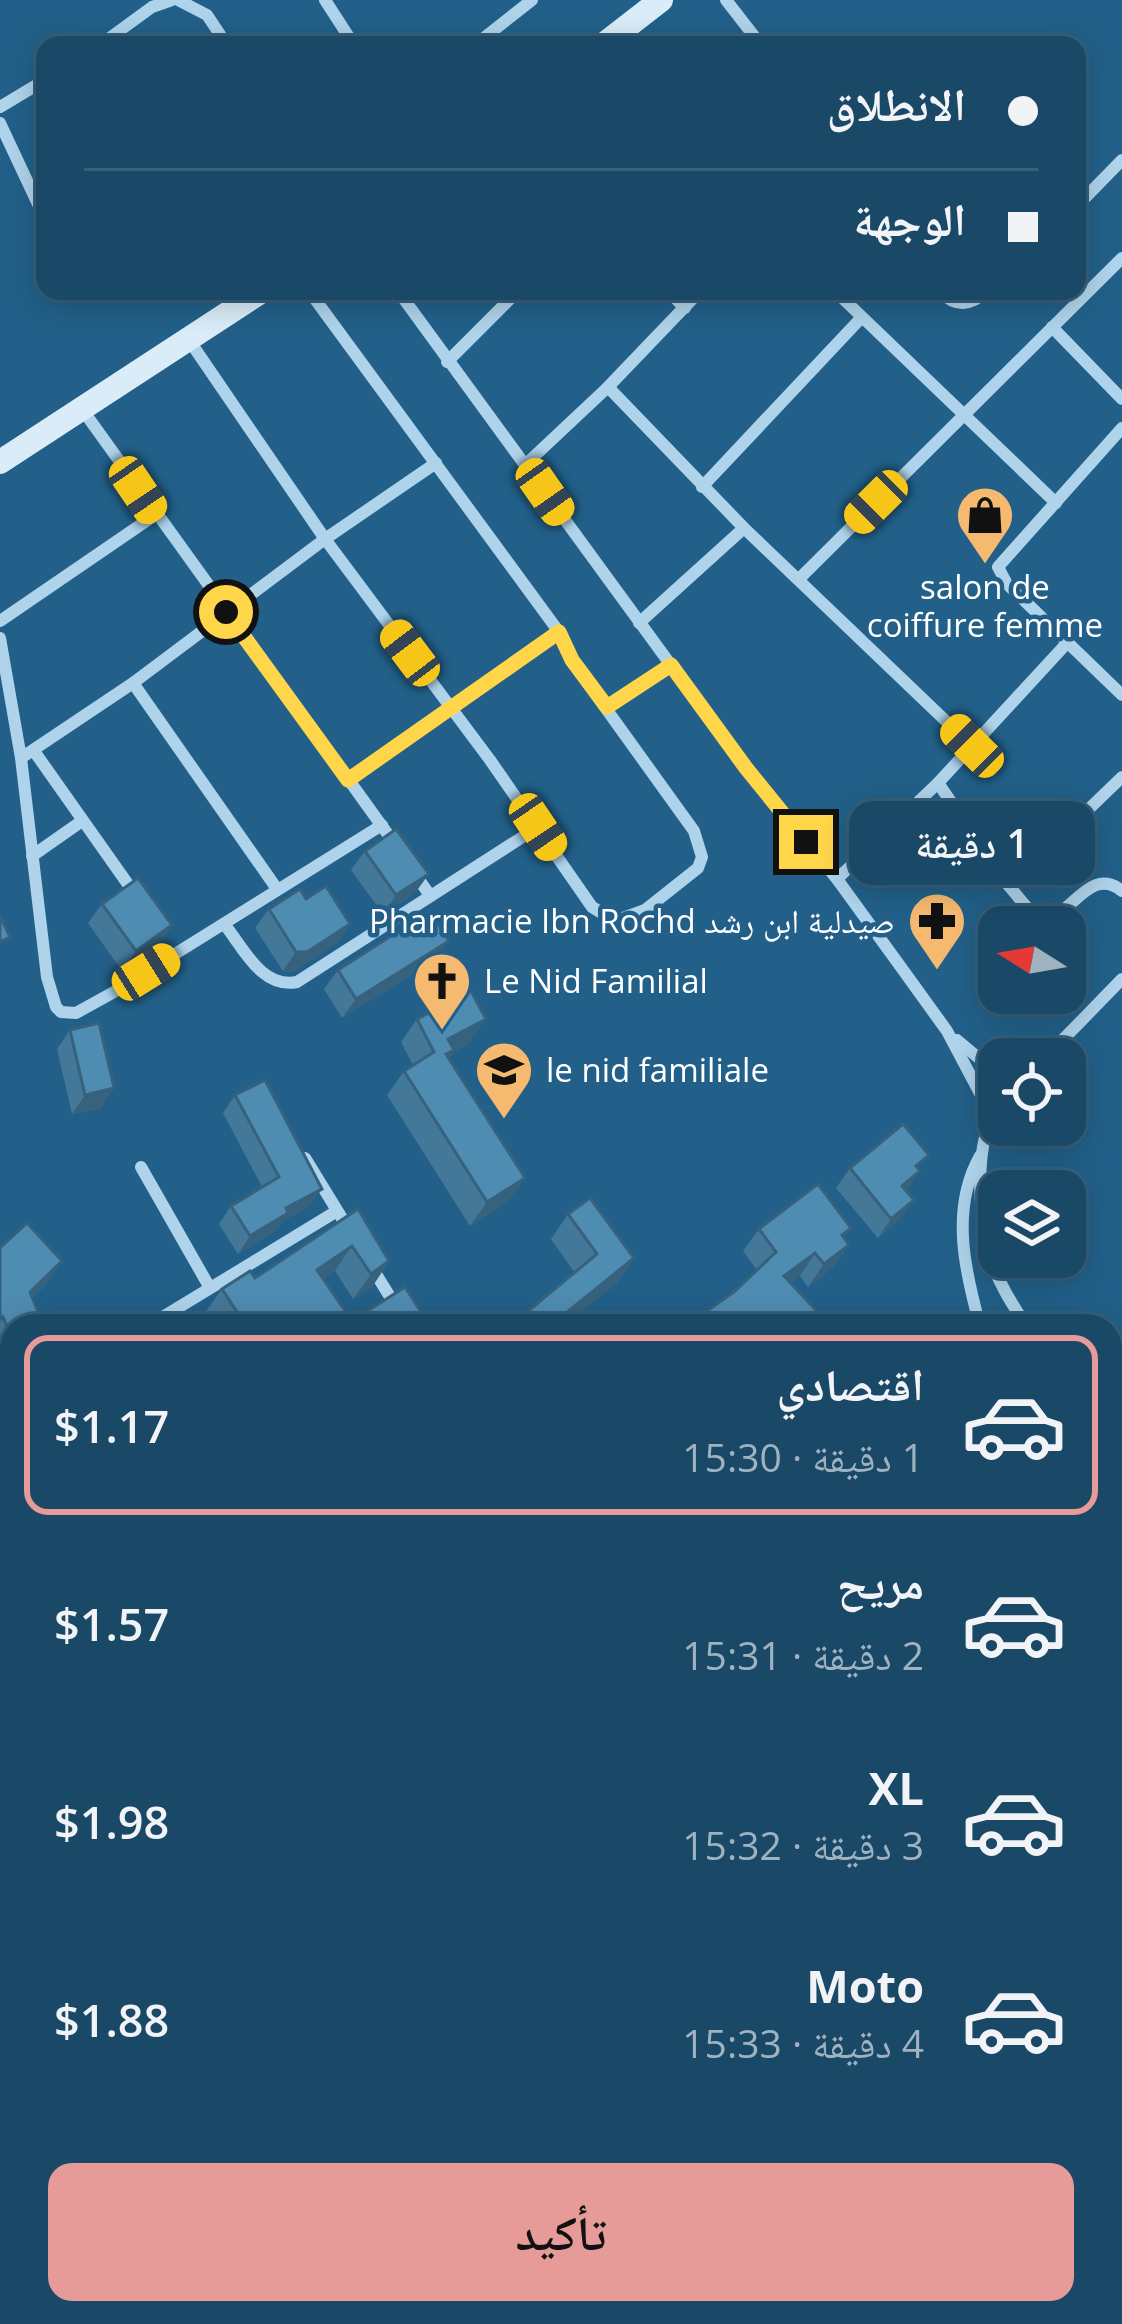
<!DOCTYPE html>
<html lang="ar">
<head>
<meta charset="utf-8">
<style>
	:root { --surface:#1a4867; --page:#275270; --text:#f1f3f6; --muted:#9fb2c0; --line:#38607b; --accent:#e69b98 }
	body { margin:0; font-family:"Open Sans","Noto Naskh Arabic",sans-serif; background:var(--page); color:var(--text); direction:rtl; height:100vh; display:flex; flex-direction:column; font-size:45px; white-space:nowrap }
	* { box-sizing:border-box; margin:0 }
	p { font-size:39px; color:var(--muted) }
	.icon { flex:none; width:66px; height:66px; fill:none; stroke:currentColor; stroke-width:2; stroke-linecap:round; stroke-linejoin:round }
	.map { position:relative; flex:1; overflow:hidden; direction:ltr }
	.drawer { position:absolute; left:0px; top:1314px; width:1122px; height:1011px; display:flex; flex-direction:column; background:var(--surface); border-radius:36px 36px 0 0; box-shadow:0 6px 30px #0003,0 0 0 3px var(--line); direction:rtl }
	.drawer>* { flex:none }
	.hud { position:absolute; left:36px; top:36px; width:1050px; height:264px; border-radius:24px; box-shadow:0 6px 30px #0003,0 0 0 3px var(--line); direction:rtl; display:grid; align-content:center; height:264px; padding:0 48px; background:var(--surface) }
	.needle { width:78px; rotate:281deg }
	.tools { position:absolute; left:978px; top:906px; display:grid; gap:24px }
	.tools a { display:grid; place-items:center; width:108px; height:108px; border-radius:24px; background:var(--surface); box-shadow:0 6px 30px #0003,0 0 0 3px var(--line); font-size:60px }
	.end { position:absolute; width:54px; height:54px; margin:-27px; border:15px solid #ffd54a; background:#111; box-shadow:0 0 0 6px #111 }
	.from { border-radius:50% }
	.bubble { position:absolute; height:84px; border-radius:24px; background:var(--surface); box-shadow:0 6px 30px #0003,0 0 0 3px var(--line); font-size:39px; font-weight:600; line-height:84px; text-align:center; direction:rtl }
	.car { position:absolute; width:36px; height:72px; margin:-36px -18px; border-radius:15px; box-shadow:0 0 9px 3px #0007; background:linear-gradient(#f5c518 24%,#345 0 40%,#f5c518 0 76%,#345 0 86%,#f5c518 0) }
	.hud b { display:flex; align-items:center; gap:42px; height:114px; font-size:45px }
	.hud b+b { border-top:3px solid var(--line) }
	.hud i { width:30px; height:30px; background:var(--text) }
	ul { padding:21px 0 0; list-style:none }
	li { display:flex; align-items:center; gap:36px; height:180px; margin:0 24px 18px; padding:0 24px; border:6px solid transparent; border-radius:24px }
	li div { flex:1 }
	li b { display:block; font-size:45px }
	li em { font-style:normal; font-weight:600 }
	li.selected { border-color:var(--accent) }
	li>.icon { width:108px; height:108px; stroke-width:1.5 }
	.cta { display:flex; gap:24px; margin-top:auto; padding:24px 48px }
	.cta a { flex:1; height:138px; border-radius:24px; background:var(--accent); color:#111; font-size:48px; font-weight:600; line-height:138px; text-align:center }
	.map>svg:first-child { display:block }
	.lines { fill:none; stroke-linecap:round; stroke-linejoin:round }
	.street { stroke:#aed3ea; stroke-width:12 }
	.secondary { stroke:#d9ecf8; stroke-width:24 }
	.primary { stroke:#f2f9fe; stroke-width:30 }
	.rail-casing { stroke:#fff; stroke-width:10 }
	.rail { stroke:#226089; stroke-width:6; stroke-dasharray:18; stroke-linecap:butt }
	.wall { fill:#447899 }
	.shaded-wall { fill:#37627d }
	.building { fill:#4f8cb2; stroke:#37627d; stroke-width:3 }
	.route { stroke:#ffd54a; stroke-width:15 }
	.labels { text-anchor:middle; stroke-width:9; stroke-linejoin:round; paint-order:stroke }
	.poi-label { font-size:33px; fill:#fff; stroke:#226089; text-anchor:start }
</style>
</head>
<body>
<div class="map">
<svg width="1122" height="2324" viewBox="0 0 1122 2324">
	<rect width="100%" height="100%" fill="#226089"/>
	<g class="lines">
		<!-- street -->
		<g class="street">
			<polyline points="178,0 207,15 227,45"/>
			<polyline points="325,0 354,45"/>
			<polyline points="726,0 761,45"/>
			<polyline points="100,45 152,7 172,0"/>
			<polyline points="475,45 532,0"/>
			<polyline points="0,107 45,80"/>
			<polyline points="0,123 45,219"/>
			<polyline points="1077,206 1122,160"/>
			<polyline points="398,291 746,768 837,879 903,970 947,1031 992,1116"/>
			<polyline points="668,291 685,308"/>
			<polyline points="835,291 1056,503"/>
			<path d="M 939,291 C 956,308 970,306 988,291"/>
			<polyline points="1052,327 1122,399"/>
			<polyline points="189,340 325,539 490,760 592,907 615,921 645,910 698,868 702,857 694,831 571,660 559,632 309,291"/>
			<polyline points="447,362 518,291"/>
			<polyline points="608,387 744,528 972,746"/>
			<polyline points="82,409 397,847"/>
			<polyline points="1122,428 998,567 1007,584 1122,695"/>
			<polyline points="526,464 608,387 700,291"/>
			<polyline points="702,487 862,317"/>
			<polyline points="800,578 1122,258"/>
			<polyline points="0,621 155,515"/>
			<polyline points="639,623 744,528"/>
			<polyline points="0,638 21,758 47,977 56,1007 61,1012 76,1013 114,992 382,825"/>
			<polyline points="133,683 277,889"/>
			<polyline points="607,707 671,665"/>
			<polyline points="34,751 137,897"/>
			<polyline points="21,758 133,683 325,539 436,463"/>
			<polyline points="348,780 559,632"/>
			<polyline points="938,783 1009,886 1122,777"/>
			<polyline points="32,856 82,821"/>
			<polyline points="415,874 429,894"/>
			<polyline points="837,879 938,783 1067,643"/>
			<path d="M 1009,886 L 1039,922 C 1071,919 1089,864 1122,891"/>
			<path d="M 225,925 C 244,949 262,989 297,982 L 538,827"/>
			<polyline points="957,1040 999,1075"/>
			<polyline points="1044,1059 1122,979"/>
			<path d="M 999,1107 C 972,1140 979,1218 990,1257 C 998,1282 1011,1303 1026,1325"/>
			<polyline points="305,1158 351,1233"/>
			<polyline points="141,1167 210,1288"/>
			<polyline points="371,1266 408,1326"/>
			<polyline points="148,1326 337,1211"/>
			<path d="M 980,1326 C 965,1271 950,1209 980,1156"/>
			<polyline points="999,1326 1016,1322 1026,1325"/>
			<polyline points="1110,1435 1122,1452"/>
			<polyline points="1110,1674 1122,1665"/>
			<polyline points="1110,1760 1122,1751"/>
			<polyline points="1110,1948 1122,1967"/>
			<polyline points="1110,2011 1122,2003"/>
			<polyline points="1110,2101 1122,2120"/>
			<polyline points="1110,2213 1122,2211"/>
		</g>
		<!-- secondary -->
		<g class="secondary">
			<polyline points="603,45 661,0"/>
			<polyline points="0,462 262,291"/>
			<polyline points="0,1444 12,1456"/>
			<polyline points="1110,2251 1122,2250"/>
			<polyline points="1110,2284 1122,2283"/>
			<polyline points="817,2313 828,2324"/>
		</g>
		<!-- primary -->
		<polyline class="primary" points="0,2287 8,2256"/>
		<!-- rail casing -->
		<g class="rail-casing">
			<g id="rail">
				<polyline points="0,1887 12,1903"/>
				<polyline points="0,1926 12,1943"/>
				<polyline points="355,2313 368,2324"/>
				<polyline points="395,2313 408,2324"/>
			</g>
		</g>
		<!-- rail -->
		<use href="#rail" class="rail"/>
	</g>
	<!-- wall -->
	<g class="wall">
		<polygon points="365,851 415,893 383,914 351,870"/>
		<polygon points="306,899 350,924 337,943 293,972 283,971 255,928 269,909"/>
		<polygon points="102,904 172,925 158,944 122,971 88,923"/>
		<polygon points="435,960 342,1018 324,989 338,970"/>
		<polygon points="417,1019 469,1043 453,1052 449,1058 508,1202 470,1226 387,1095 404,1071 413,1065 401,1042"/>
		<polygon points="70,1030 101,1108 72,1114 57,1049"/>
		<polygon points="235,1095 310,1206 282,1221 276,1230 238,1254 219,1224 231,1206 262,1187 223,1113"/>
		<polygon points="850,1168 919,1169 906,1191 900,1219 878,1238 836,1188"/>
		<polygon points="358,1209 389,1261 372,1287 353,1299 335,1271 323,1279 352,1321 430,1326 212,1326 204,1314 222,1289 255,1278"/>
		<polygon points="568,1214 634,1258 616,1284 575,1273 551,1239"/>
		<polygon points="759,1229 844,1238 849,1245 833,1267 808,1287 800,1276 790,1283 735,1291 757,1270 743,1251"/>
		<polygon points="0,1248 46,1284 32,1298 12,1326 12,1401 0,1372"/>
		<polygon points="1122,1687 1122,1736 1110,1725 1110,1699"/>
		<polygon points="1110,1787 1122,1807 1121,1924 1110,1910"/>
		<polygon points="0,1942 12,1972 12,2096 4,2098 0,2077"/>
		<polygon points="12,2147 12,2197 0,2191 0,2170"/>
		<polygon points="427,2313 453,2313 443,2324 439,2324"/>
		<polygon points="474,2313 494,2313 485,2323"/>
	</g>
	<!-- shaded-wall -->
	<g class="shaded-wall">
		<polygon points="429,874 415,893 383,914 396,895"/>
		<polygon points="350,924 337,943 293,972 283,971 296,952"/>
		<polygon points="172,925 158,944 122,971 136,951"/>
		<polygon points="449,941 435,960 342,1018 356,999"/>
		<polygon points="486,1019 469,1043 453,1052 437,1074 448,1039"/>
		<polygon points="114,1088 101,1108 72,1114 85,1095"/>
		<polygon points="920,1171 907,1190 902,1186"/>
		<polygon points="525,1178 508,1202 470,1226 487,1202"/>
		<polygon points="322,1189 310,1206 282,1221 276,1230 238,1254 250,1236 286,1208"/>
		<polygon points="914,1200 900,1219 878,1238 891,1219"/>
		<polygon points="849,1245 833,1267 808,1287 824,1264"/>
		<polygon points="352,1246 335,1271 300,1295 317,1270"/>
		<polygon points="815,1253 800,1276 768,1299 784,1276"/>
		<polygon points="634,1258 616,1284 564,1326 550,1326"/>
		<polygon points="62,1261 46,1284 14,1315 30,1292"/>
		<polygon points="389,1261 372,1287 353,1299 371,1274"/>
	</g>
	<!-- building -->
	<g class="building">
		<polygon points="396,829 429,874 396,895 365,851"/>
		<polygon points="138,878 172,925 136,951 102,904"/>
		<polygon points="326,886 350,924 307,952 296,952 269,909 300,889 306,899"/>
		<polygon points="430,911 449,941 356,999 338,970"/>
		<polygon points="0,916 10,937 0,942"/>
		<polygon points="471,991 486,1019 448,1039 454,1050 446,1054 525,1178 487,1202 404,1071 434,1052 417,1019"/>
		<polygon points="99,1023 114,1088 85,1095 70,1030"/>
		<polygon points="265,1080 322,1189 286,1208 288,1213 250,1236 231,1206 279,1177 235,1095"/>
		<polygon points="903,1124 929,1155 916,1166 920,1171 902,1186 914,1200 891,1219 850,1168"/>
		<polygon points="818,1184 851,1228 842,1235 849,1245 824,1264 815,1253 784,1276 827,1322 823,1326 686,1326 735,1291 776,1252 759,1229"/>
		<polygon points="590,1198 634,1258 550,1326 510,1326 597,1254 568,1214"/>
		<polygon points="358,1209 389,1261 371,1274 352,1246 317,1270 352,1321 405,1287 430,1326 246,1326 222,1289 250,1271 255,1278"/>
		<polygon points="27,1223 62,1261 30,1292 44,1326 12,1326 12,1338 3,1317 0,1320 0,1248"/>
		<polygon points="1110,1631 1119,1643 1118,1651 1110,1657"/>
		<polygon points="1122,1687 1122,1704 1113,1695"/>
		<polygon points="1110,1787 1122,1807 1122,1876 1110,1860"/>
		<polygon points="6,1941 12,1972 12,2050 9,2033 0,2035 0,1942"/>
		<polygon points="12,2151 12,2179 1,2173"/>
		<polygon points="214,2313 238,2313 253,2324 206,2324"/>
	</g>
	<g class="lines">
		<!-- route -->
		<polyline class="route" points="226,612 348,780 559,632 572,660 607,707 671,665 746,768 806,842"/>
	</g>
	<!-- icons -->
	<defs>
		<g id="shop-pin" transform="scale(3)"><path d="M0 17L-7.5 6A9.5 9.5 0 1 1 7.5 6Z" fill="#f6b970" stroke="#226089"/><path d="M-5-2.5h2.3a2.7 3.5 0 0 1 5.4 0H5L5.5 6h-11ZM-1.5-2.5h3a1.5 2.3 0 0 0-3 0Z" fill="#111"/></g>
		<g id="pharmacy-pin" transform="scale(3)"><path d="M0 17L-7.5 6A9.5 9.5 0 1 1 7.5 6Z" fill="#f6b970" stroke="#226089"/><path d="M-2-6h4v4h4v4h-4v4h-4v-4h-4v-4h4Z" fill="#111"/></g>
		<g id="church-pin" transform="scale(3)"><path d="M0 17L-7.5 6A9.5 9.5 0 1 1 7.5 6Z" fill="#f6b970" stroke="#226089"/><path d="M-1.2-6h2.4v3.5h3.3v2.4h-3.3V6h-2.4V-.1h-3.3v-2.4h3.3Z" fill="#111"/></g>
		<g id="school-pin" transform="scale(3)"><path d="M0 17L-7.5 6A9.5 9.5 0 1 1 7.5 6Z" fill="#f6b970" stroke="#226089"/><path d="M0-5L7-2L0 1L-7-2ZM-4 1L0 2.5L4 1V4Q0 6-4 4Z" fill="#111"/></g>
	</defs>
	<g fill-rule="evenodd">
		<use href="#shop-pin" x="985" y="515"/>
		<use href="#pharmacy-pin" x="937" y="921"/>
		<use href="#church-pin" x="442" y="981"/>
		<use href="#school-pin" x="504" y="1070"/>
	</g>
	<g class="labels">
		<!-- poi labels -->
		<g class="poi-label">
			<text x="985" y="599" text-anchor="middle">salon de<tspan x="985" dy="38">coiffure femme</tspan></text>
			<text x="895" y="933" text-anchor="end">Pharmacie Ibn Rochd صيدلية ابن رشد</text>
			<text x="484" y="993">Le Nid Familial</text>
			<text x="546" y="1082">le nid familiale</text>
		</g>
	</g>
</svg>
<div class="tools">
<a><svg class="needle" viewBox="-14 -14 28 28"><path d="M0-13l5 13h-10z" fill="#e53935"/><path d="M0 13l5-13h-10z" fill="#9fb2c0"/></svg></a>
<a><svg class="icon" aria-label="locate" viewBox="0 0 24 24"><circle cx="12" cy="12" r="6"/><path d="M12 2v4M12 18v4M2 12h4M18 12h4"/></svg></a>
<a><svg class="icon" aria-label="layers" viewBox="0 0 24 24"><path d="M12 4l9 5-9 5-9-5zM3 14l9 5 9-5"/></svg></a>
</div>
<i class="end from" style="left:226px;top:612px"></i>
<i class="end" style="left:806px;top:842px"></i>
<div class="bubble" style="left:849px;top:801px;width:246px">1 دقيقة</div>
<i class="car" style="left:138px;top:490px;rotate:146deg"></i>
<i class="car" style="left:545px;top:492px;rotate:145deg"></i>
<i class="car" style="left:876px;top:502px;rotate:225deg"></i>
<i class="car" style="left:410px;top:653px;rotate:323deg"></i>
<i class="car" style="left:972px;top:746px;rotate:315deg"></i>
<i class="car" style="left:538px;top:827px;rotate:146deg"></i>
<i class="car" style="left:146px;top:972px;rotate:58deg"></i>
<div class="hud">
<b><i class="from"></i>الانطلاق</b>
<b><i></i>الوجهة</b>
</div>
<section class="drawer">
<ul>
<li class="selected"><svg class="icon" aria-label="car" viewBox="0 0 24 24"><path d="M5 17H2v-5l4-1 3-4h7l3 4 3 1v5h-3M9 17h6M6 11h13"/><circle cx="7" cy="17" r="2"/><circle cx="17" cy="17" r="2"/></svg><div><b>اقتصادي</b><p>1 دقيقة · 15:30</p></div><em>$1.17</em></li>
<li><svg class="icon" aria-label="car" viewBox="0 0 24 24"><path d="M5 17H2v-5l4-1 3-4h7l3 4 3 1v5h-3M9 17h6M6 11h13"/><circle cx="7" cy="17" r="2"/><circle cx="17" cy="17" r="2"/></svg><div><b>مريح</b><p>2 دقيقة · 15:31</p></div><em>$1.57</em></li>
<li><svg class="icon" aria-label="car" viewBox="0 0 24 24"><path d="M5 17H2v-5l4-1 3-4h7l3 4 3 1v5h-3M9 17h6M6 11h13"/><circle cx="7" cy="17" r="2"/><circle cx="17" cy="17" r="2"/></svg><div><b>XL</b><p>3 دقيقة · 15:32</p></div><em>$1.98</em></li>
<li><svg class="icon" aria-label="car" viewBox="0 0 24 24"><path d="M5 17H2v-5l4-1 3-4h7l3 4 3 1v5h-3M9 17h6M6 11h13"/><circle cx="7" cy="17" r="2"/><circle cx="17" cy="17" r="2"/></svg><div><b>Moto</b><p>4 دقيقة · 15:33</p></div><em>$1.88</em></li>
</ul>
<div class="cta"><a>تأكيد</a></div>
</section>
</div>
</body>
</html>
